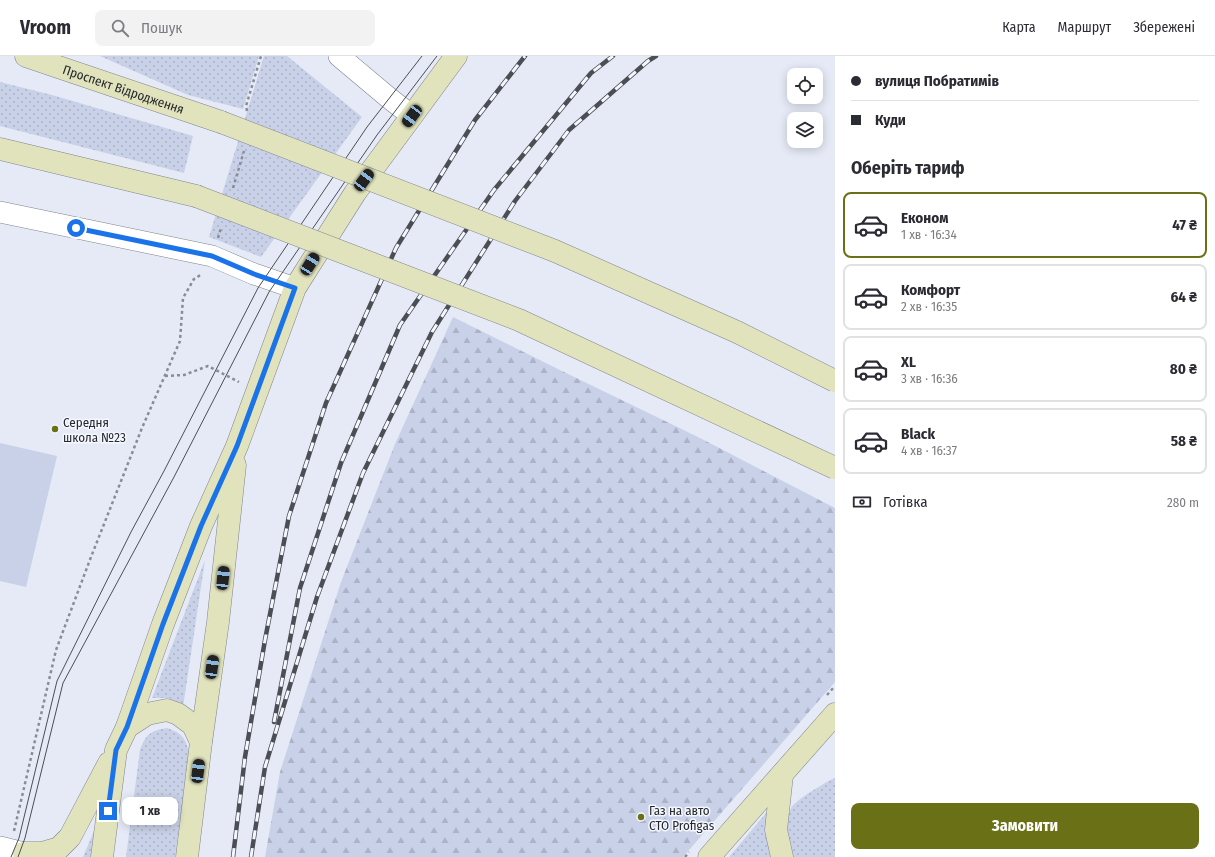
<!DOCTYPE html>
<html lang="uk">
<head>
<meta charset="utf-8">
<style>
	:root { --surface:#fff; --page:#f2f2f3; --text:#2b2b33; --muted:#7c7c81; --line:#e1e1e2; --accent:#6a7016 }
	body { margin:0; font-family:"Fira Sans Condensed",sans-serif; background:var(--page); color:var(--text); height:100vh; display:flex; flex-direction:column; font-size:15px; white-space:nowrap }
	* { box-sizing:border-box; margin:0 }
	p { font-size:13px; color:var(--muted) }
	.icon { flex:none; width:22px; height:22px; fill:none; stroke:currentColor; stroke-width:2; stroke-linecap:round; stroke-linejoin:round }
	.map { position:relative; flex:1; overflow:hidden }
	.details { display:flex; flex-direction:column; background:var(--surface); width:380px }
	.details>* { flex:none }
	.guide { display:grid; align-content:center; height:88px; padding:0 16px; background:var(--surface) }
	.tools { position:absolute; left:787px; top:12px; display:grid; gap:8px }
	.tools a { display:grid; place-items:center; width:36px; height:36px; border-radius:8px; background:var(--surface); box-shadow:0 2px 10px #0003; font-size:20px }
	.end { position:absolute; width:18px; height:18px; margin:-9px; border:5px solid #1a73e8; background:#fff; box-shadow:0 0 0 2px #fff }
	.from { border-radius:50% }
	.bubble { position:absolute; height:28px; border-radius:8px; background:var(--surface); box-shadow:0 2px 10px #0003; font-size:13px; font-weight:700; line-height:28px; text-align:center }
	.car { position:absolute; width:12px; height:24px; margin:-12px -6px; border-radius:5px; box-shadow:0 0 3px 1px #0007; background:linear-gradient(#222 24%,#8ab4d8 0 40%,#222 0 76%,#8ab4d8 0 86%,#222 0) }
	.guide b { display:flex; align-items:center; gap:14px; height:38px; font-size:15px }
	.guide b+b { border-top:1px solid var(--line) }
	.guide i { width:10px; height:10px; background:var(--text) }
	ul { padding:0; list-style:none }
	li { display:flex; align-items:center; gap:12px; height:66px; margin:0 8px 6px; padding:0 8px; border:2px solid var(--line); border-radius:8px }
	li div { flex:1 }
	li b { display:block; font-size:15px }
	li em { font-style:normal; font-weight:700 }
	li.on { border-color:var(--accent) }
	li>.icon { width:36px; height:36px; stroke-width:1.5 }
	h2 { padding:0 16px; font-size:18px; line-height:48px }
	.pay { display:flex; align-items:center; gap:10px; height:44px; padding:0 16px; font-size:15px }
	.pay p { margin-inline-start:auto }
	.button { display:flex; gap:8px; margin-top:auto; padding:8px 16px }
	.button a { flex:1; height:46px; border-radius:8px; background:var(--accent); color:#fff; font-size:16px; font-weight:700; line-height:46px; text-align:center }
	header { display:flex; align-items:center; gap:24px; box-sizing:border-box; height:56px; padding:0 20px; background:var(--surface); border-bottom:1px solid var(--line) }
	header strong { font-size:19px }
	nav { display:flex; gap:22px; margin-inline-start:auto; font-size:14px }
	.search { width:280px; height:36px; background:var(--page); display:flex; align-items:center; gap:10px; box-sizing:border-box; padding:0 14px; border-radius:8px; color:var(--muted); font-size:15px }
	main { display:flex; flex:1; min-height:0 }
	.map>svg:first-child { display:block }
	.grass { fill:url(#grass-dots) }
	.forest { fill:url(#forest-firs) }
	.green { fill:#c8d1e7 }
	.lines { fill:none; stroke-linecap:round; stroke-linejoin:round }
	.minor-casing { stroke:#80848f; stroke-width:22 }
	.secondary-casing { stroke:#80848f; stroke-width:23 }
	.path { stroke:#888c94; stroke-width:2.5; stroke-dasharray:3 3; stroke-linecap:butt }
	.minor { stroke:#fff; stroke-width:21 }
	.secondary { stroke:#e1e3bd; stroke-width:22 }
	.tram { stroke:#4b4e53; stroke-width:1 }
	.rail-casing { stroke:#4b4e53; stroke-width:4.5 }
	.rail { stroke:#f4f7ff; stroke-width:3; stroke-dasharray:9; stroke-linecap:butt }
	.secondary-bridge-casing { stroke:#80848f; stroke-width:23; stroke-linecap:butt }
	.secondary-bridge { stroke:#e1e3bd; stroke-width:22 }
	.route { stroke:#1a73e8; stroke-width:5 }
	.poi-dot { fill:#6a7016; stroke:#f4f7ff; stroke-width:1.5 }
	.labels { text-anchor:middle; stroke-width:3; stroke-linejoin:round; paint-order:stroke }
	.street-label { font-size:13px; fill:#27292d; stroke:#f4f7ff }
	.poi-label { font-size:13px; fill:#27292d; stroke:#f4f7ff; text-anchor:start }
</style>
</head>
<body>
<header>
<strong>Vroom</strong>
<div class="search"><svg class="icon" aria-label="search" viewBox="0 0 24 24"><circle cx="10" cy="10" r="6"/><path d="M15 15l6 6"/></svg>Пошук</div>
<nav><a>Карта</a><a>Маршрут</a><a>Збережені</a></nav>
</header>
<main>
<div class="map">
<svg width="835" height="801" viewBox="0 0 835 801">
	<defs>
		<pattern id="grass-dots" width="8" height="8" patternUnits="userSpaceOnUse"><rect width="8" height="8" fill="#c8d1e7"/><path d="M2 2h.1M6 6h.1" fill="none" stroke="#acb3c6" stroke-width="1.8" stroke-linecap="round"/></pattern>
		<pattern id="forest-firs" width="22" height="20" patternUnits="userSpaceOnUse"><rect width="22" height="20" fill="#c8d1e7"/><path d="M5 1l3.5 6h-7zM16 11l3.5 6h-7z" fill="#acb3c6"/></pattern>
	</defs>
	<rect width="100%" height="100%" fill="#e5eaf6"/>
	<!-- grass -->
	<g class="grass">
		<polygon points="100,0 259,0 243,53 188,39"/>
		<polygon points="264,0 287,0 362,61 261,201 209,181"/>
		<polygon points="0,26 52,39 193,80 184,117 0,70"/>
		<polygon points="205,504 183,651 169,642 152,642"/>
		<path d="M 167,672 C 182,677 187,683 189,699 L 175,801 L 126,801 L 140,694 C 145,679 151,674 167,672 Z"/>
		<path d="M 835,722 L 835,801 L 792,801 C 787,786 785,766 791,752 C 794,745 827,725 835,722 Z"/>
		<polygon points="766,757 767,776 771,801 729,801"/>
		<polygon points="99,763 94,801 83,801"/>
	</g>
	<!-- forest -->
	<polygon class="forest" points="453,261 566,317 700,382 835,452 835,626 683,801 265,801 280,716 341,526 395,388"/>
	<!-- green -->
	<polygon class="green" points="0,387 57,400 26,531 0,525"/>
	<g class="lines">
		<!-- minor casing -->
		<g class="minor-casing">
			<g id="minor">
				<polyline points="339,0 389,42 412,60"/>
				<polyline points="0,156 212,200 254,218 295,232"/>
				<polyline points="0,791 24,797"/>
			</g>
		</g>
		<!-- secondary casing -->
		<g class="secondary-casing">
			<g id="secondary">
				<path id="s1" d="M 26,0 L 221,66"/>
				<polyline points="0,93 196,140"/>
				<polyline points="127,671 147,658 167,654 178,658 193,669 201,686"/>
				<polyline points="24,797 42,797 59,792 70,781 109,707"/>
				<polyline points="102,801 116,694 127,671 163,568 201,470 237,390 295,232 355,137 456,0"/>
				<polyline points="187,801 201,686 218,566 235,409"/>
				<polyline points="709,801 835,658"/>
				<polyline points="782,801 776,774 782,719"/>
			</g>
		</g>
		<!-- path -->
		<g class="path">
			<polyline points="247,55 246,50 261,0"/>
			<polyline points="233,132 244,95"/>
			<polyline points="218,182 221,172"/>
			<polyline points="165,320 184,319 208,310 239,326"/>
			<polyline points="827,639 835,630"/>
			<polyline points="14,775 56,594 91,501 142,372 180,285 183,242 194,223 202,218"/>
			<polyline points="685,801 689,796"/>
		</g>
		<!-- minor -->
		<use href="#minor" class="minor"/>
		<!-- secondary -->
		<use href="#secondary" class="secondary"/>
		<!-- tram -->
		<g class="tram">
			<polyline points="11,801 19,782 57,625 131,476 164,415 258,232 367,71 422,0"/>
			<polyline points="18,801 25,782 63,627 174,421 269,236 377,79 437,0"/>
		</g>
		<!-- rail casing -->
		<g class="rail-casing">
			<g id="rail">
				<polyline points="274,666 300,532 341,407 400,269 494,134 591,17 613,0"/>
				<polyline points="233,801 245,701 265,584 289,460 326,347 396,192 475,64 525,0"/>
				<polyline points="251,801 265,711 317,541 363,417 432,276 515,145 569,74 648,5 656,0"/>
			</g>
		</g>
		<!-- rail -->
		<use href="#rail" class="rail"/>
		<!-- secondary-bridge casing -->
		<g class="secondary-bridge-casing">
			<g id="secondary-bridge">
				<polyline points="221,66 555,195 737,276 835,325"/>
				<polyline points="196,140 519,264 835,412"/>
			</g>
		</g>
		<!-- secondary-bridge -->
		<use href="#secondary-bridge" class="secondary-bridge"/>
	</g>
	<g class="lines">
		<!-- route -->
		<polyline class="route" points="76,172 212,200 254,218 295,232 237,390 201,470 163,568 127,671 116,694 108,755"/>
	</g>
	<!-- markers -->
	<g class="poi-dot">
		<circle cx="55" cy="373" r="4"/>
		<circle cx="641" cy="761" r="4"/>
	</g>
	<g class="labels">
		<!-- street labels -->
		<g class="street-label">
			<text dy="5" stroke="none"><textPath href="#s1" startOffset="103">Проспект Відродження</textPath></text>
		</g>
		<!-- poi labels -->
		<g class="poi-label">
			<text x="63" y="371">Середня<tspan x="63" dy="15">школа №23</tspan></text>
			<text x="649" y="759">Газ на авто<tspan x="649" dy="15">СТО Profigas</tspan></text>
		</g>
	</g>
</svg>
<div class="tools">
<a><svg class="icon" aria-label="locate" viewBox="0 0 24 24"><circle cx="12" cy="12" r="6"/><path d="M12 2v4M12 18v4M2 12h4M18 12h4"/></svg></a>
<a><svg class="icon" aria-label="layers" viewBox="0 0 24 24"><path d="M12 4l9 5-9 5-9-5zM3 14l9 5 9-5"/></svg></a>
</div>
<i class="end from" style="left:76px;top:172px"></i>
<i class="end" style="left:108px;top:755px"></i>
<div class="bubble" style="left:122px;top:741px;width:56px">1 хв</div>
<i class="car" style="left:412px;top:60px;rotate:217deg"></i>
<i class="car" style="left:364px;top:124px;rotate:37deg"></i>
<i class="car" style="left:310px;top:208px;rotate:32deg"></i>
<i class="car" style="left:223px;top:522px;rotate:6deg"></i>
<i class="car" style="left:212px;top:611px;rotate:8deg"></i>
<i class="car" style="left:198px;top:715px;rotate:7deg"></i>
</div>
<section class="details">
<div class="guide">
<b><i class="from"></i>вулиця Побратимів</b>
<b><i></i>Куди</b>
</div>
<h2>Оберіть тариф</h2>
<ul>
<li class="on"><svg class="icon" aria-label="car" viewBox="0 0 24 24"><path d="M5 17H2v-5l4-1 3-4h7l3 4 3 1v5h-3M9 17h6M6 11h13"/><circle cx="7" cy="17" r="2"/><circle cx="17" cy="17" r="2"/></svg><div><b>Економ</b><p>1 хв · 16:34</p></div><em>47 ₴</em></li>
<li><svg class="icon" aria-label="car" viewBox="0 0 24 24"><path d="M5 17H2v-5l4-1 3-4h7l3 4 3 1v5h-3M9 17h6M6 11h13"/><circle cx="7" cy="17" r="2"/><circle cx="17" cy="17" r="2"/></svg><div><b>Комфорт</b><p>2 хв · 16:35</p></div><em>64 ₴</em></li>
<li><svg class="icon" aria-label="car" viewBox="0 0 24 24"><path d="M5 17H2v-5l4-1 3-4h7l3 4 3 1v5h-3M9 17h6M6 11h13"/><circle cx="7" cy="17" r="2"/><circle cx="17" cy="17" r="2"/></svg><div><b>XL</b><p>3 хв · 16:36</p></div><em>80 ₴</em></li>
<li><svg class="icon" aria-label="car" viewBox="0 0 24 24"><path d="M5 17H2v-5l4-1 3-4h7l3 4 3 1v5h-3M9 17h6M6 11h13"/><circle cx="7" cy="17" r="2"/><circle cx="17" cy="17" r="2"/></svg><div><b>Black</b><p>4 хв · 16:37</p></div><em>58 ₴</em></li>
</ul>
<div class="pay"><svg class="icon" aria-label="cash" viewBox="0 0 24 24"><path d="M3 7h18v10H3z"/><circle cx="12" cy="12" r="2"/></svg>Готівка<p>280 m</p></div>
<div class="button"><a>Замовити</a></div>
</section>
</main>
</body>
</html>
